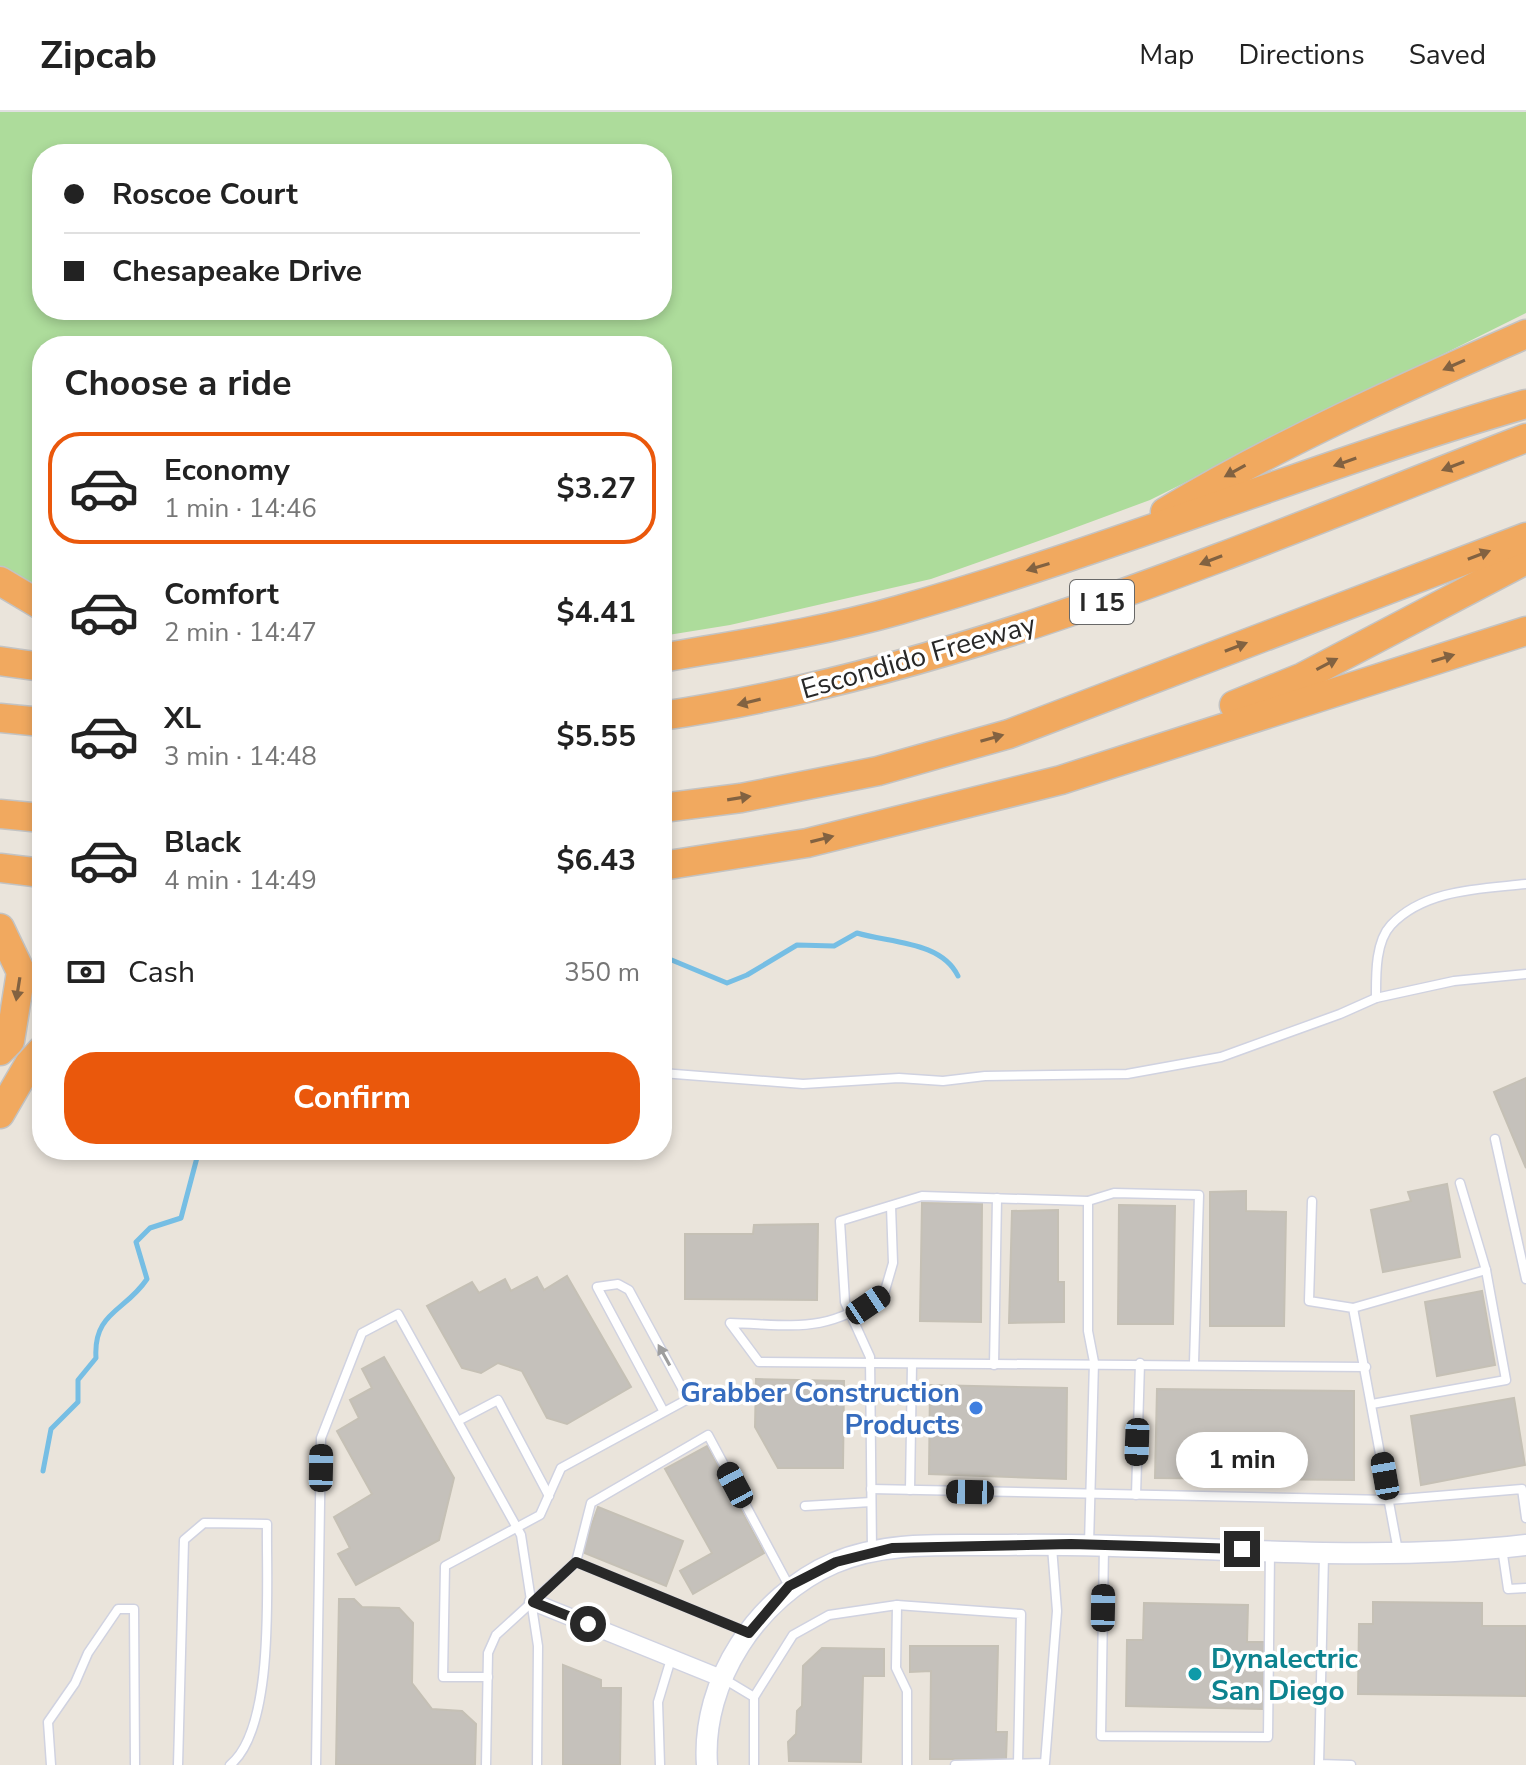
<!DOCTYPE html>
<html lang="en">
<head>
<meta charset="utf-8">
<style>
	:root { --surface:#fff; --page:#f2f2f2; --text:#222; --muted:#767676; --line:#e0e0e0; --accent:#ea580c }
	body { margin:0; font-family:"Nunito Sans",sans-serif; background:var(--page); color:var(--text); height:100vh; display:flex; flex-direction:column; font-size:30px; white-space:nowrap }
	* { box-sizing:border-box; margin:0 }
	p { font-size:26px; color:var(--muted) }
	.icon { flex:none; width:44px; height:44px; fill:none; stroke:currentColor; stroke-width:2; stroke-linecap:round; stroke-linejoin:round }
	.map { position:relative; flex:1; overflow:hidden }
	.sheet { position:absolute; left:32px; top:224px; width:640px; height:824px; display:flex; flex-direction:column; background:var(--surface); border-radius:32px; box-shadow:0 4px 12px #0003 }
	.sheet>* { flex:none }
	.top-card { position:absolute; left:32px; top:32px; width:640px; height:176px; border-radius:32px; box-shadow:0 4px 12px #0003; display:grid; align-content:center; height:176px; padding:0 32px; background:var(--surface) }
	.end { position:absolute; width:36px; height:36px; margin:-18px; border:10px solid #282828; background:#fff; box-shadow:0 0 0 4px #fff }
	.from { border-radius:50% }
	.bubble { position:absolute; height:56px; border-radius:28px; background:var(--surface); box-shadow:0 4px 12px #0003; font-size:26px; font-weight:700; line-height:56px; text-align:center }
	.car { position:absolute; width:24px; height:48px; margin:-24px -12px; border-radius:10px; box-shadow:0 0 6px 2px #0007; background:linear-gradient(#222 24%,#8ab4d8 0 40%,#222 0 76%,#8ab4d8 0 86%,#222 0) }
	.top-card b { display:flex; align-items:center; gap:28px; height:76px; font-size:30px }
	.top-card b+b { border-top:2px solid var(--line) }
	.top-card i { width:20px; height:20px; background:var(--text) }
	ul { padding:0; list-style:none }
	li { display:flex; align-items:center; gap:24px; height:112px; margin:0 16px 12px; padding:0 16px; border:4px solid transparent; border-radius:32px }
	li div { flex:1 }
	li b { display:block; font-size:30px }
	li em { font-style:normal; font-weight:700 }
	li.current { border-color:var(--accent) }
	li>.icon { width:72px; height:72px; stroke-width:1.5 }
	h2 { padding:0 32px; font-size:36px; line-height:96px }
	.pay { display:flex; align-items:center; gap:20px; height:88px; padding:0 32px; font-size:30px }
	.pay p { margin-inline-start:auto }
	.action { display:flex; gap:16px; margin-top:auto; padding:16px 32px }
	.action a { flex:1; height:92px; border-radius:32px; background:var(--accent); color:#fff; font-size:32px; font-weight:700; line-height:92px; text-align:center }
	header { display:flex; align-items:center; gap:48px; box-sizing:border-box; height:112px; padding:0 40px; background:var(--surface); border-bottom:2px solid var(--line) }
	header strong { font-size:38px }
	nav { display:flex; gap:44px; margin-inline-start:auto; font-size:28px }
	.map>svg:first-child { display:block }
	.green { fill:#addc9b; fill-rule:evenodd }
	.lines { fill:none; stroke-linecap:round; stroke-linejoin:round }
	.stream { stroke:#76bee4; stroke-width:5 }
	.building { fill:#c5c1bb; stroke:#c5c0b5; stroke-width:2 }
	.service-casing { stroke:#d0d2e0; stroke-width:11 }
	.minor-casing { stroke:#d0d2e0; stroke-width:19 }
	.tertiary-casing { stroke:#d0d2e0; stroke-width:23 }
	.motorway-casing { stroke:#c3c3c3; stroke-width:31 }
	.service { stroke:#fff; stroke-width:8 }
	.minor { stroke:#fff; stroke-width:16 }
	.tertiary { stroke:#fff; stroke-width:20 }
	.motorway { stroke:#f1a95f; stroke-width:28 }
	.oneway { fill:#826241 }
	.oneway2 { fill:#9e9e9e }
	.route { stroke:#282828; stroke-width:10 }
	.shop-dot { fill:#3f7fe0; stroke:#fff; stroke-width:3 }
	.culture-dot { fill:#0f9aa8; stroke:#fff; stroke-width:3 }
	.labels { text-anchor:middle; stroke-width:7; stroke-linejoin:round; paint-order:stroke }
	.shield { fill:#fff; stroke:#686868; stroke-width:2 }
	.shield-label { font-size:26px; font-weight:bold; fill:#282828 }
	.street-label { font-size:28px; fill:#282828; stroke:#fff }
	.shop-label { font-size:28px; font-weight:bold; fill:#366cbe; stroke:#fff; text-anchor:end }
	.culture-label { font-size:28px; font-weight:bold; fill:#0d838f; stroke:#fff; text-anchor:start }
</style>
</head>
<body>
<header>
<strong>Zipcab</strong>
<nav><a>Map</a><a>Directions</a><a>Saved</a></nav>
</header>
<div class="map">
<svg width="1526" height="1653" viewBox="0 0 1526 1653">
	<rect width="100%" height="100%" fill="#eae4db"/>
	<!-- green -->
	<path class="green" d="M 0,0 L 1526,0 L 1526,201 L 1150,388 L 1058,422 L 931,467 L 730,513 L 662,524 L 662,234 L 42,234 L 42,475 L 0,455 ZM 42,42 L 662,42 L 662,198 L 42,198 Z"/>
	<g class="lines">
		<!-- stream -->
		<g class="stream">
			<path d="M 662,844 L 727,871 L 747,863 L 797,833 L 834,834 L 857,821 C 890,831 941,829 958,864"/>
			<path d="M 43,1359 L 51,1317 L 78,1290 L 78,1268 L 96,1246 C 93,1200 125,1200 147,1167 L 136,1130 L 150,1116 L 181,1106 L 199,1038"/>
		</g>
	</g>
	<!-- building -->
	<g class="building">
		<polygon points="1526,966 1526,1056 1494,980"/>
		<polygon points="1447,1072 1460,1145 1383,1160 1371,1098 1411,1089 1408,1080"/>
		<polygon points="1246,1079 1246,1099 1286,1100 1284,1214 1210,1214 1210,1080"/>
		<polygon points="922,1091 982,1092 981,1210 920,1209"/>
		<polygon points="1119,1093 1175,1094 1173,1212 1118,1212"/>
		<polygon points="1058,1098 1058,1170 1064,1170 1064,1210 1009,1211 1012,1099"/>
		<polygon points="818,1112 817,1188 685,1187 685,1122 753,1122 754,1113"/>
		<polygon points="567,1164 631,1275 567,1312 547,1306 522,1259 498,1251 481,1261 462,1256 427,1194 472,1170 479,1181 505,1167 511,1179 537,1165 544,1178"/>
		<polygon points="1482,1179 1495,1253 1437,1264 1425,1190"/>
		<polygon points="384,1245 454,1366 439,1428 356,1473 338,1442 350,1436 334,1405 372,1382 337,1319 359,1306 350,1288 372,1276 362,1257"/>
		<polygon points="756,1267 844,1269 843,1356 778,1356 755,1315"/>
		<polygon points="930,1273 1067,1276 1066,1367 929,1362"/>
		<polygon points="1157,1277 1354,1279 1354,1368 1155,1366"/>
		<polygon points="1514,1286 1525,1353 1421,1373 1411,1304"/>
		<polygon points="707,1334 764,1441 693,1482 680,1459 712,1441 665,1357"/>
		<polygon points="598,1395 683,1429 666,1474 582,1440"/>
		<polygon points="339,1487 354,1487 362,1495 399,1496 413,1511 412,1571 432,1597 462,1599 476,1612 475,1653 336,1653"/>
		<polygon points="1373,1490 1482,1491 1482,1514 1526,1514 1526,1584 1358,1582 1359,1512 1373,1512"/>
		<polygon points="1144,1491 1248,1493 1247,1530 1264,1530 1263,1597 1126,1594 1127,1528 1143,1528"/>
		<polygon points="910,1534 998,1534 996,1620 1007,1620 1006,1647 930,1647 931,1559 910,1560"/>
		<polygon points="822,1536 884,1537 884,1564 863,1564 861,1650 789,1649 788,1630 796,1622 797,1599 802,1594 803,1554"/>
		<polygon points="563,1553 601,1568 601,1576 621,1576 620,1653 563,1653"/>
	</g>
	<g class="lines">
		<!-- service casing -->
		<g class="service-casing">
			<g id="service">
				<path d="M 1376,886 C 1376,864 1375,830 1391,813 C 1425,777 1481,777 1526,772"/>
				<polyline points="662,961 803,972 899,966 943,969 985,964 1127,962 1221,945 1340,902 1376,886 1454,869 1526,862"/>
				<polyline points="1495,1027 1526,1167"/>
				<polyline points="1088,1089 1088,1219 1094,1250 1089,1432"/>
				<polyline points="1312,1089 1309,1189 1353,1196 1398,1439"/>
				<path d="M 891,1094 L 893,1151 L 884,1182 C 823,1222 798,1213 730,1211 L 759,1250 L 1366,1255"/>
				<polyline points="1353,1196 1486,1158 1460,1071"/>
				<polyline points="994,1253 997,1086"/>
				<polyline points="1372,1292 1506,1268 1486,1158"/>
				<polyline points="458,1309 498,1288 549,1384"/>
				<polyline points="871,1377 1389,1388 1522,1377 1526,1406"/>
				<polyline points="910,1378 912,1252"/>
				<polyline points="1136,1383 1140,1251"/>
				<polyline points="805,1394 871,1390"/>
				<polyline points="1104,1434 1101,1624 1268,1625 1270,1439"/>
				<polyline points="1502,1436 1508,1477 1526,1476"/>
				<polyline points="872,1440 870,1245 845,1190 840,1109 922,1084 1088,1089 1114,1081 1199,1083 1194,1251"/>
				<polyline points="1324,1443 1319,1652 1351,1653"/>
				<polyline points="576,1450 591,1391 708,1323 789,1474"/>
				<polyline points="897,1493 896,1556 907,1579 907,1653"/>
				<polyline points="488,1565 443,1565 445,1454 540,1403 561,1356 688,1287 629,1178 618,1172 597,1175 664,1300"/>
				<polyline points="724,1567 754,1585"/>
				<polyline points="51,1653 48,1610 75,1571 88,1541 118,1497 134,1497 135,1653"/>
				<path d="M 178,1653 L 184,1428 L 204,1411 L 267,1412 C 266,1469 276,1616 230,1653"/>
				<polyline points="316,1653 321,1326 362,1221 398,1202 521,1423 538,1534 537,1653"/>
				<polyline points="486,1653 488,1541 496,1523 576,1450 749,1521"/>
				<polyline points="660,1653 658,1590 671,1547"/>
				<polyline points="754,1653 754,1585 793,1523 829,1503 897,1493 1021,1502 1018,1652"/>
				<polyline points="955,1653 1045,1651 1057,1499 1052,1435"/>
			</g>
		</g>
		<!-- minor casing -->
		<g class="minor-casing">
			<polyline id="minor" points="533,1490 721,1566"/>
		</g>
		<!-- tertiary casing -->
		<g class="tertiary-casing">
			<path id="tertiary" d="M 707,1653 C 701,1569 758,1484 834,1451 C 887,1428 950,1434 1007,1433 C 1178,1430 1356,1453 1526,1433"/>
		</g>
		<!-- motorway casing -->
		<g class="motorway-casing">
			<g id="motorway">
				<path d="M 1165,400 C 1280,331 1403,276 1526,222"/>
				<polyline points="0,469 42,494"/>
				<path d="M 662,546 C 741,532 822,520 899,498 C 1111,438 1315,353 1526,292"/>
				<polyline points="0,549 42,555"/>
				<polyline points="1234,593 1303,565 1526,448"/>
				<path d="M 662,604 C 963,559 1244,435 1526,326"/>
				<polyline points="0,606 42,610"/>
				<polyline points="662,696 741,686 878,659 1009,622 1526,425"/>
				<polyline points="0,702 42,706"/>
				<polyline points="662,754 807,731 1061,668 1526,519"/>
				<polyline points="0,756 42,761"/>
				<polyline points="0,816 21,860 10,929 0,939"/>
				<polyline points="0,1002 29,952 42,938"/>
			</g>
		</g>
		<!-- service -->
		<use href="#service" class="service"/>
		<!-- minor -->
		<use href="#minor" class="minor"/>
		<!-- tertiary -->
		<use href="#tertiary" class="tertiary"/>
		<!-- motorway -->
		<use href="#motorway" class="motorway"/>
	</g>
	<!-- one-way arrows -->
	<defs><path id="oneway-solid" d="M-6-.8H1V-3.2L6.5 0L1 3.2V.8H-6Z" transform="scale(2)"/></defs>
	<g class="oneway">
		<use href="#oneway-solid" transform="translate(1454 253) rotate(156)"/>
		<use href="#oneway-solid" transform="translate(1345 350) rotate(161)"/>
		<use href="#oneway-solid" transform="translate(1453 354) rotate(159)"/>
		<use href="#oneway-solid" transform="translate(1235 359) rotate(151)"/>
		<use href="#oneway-solid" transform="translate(1479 443) rotate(-21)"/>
		<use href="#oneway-solid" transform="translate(1211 448) rotate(159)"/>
		<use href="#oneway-solid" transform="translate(1038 455) rotate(163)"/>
		<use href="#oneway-solid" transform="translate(1236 535) rotate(-21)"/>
		<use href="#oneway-solid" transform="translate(1443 546) rotate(-17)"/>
		<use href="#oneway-solid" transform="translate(1327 552) rotate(-28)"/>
		<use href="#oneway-solid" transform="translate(749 590) rotate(166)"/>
		<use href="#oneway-solid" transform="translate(992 626) rotate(-16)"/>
		<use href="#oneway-solid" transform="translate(739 686) rotate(-9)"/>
		<use href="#oneway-solid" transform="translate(822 727) rotate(-14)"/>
		<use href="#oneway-solid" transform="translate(18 877) rotate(99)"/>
	</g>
	<use class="oneway2" href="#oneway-solid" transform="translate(664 1243) rotate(-119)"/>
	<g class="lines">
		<!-- route -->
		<polyline class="route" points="588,1512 533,1490 576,1450 749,1521 789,1474 836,1450 892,1436 1071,1432 1242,1437"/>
	</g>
	<!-- markers -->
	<circle class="shop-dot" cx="976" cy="1296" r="8"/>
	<circle class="culture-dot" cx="1195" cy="1562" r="8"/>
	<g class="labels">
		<!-- shield labels -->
		<rect class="shield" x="1070" y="468" width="64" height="44" rx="6"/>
		<g class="shield-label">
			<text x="1102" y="499">I 15</text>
		</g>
		<!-- street labels -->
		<g class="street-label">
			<text transform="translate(918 544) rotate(-16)" y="10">Escondido Freeway</text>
		</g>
		<!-- shop labels -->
		<g class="shop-label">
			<text x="960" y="1290">Grabber Construction<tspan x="960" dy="32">Products</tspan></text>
		</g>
		<!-- culture labels -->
		<g class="culture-label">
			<text x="1211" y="1556">Dynalectric<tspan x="1211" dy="32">San Diego</tspan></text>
		</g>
	</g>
</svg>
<i class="end from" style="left:588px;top:1512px"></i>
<i class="end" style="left:1242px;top:1437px"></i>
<div class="bubble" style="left:1176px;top:1320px;width:132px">1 min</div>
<i class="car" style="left:868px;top:1193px;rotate:56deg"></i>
<i class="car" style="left:1137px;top:1330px;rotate:182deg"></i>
<i class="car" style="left:321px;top:1356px;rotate:1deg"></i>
<i class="car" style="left:1385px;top:1364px;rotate:350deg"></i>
<i class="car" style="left:735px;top:1373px;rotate:332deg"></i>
<i class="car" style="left:970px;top:1380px;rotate:271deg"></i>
<i class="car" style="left:1103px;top:1496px;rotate:1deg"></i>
<div class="top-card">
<b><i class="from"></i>Roscoe Court</b>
<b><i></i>Chesapeake Drive</b>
</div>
<section class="sheet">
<h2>Choose a ride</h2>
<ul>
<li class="current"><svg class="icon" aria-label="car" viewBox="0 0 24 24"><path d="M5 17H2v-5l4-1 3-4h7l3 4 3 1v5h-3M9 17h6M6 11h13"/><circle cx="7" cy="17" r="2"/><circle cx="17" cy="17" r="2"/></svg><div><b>Economy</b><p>1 min · 14:46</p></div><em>$3.27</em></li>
<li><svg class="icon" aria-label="car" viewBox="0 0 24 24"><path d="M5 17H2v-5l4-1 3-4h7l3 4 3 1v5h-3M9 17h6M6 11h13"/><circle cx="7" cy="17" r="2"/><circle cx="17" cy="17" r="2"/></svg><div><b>Comfort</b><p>2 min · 14:47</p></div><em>$4.41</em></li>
<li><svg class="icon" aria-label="car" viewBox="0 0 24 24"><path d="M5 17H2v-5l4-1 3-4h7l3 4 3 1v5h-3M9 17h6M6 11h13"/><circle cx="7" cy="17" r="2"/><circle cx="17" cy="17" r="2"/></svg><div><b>XL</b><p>3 min · 14:48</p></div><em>$5.55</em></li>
<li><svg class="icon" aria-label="car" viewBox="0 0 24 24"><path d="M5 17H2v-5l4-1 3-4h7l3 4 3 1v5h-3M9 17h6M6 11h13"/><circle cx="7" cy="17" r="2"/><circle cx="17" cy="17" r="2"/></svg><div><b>Black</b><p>4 min · 14:49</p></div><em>$6.43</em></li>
</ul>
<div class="pay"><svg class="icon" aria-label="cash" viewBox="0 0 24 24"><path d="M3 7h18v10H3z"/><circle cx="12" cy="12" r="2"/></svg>Cash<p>350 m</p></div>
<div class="action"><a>Confirm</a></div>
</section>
</div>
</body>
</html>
